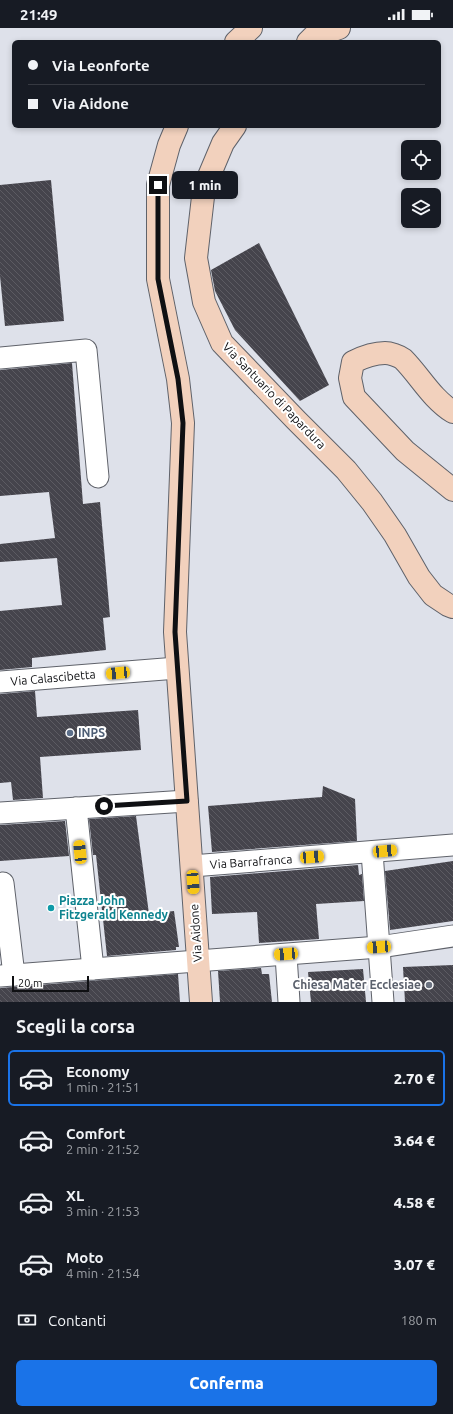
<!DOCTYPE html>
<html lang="it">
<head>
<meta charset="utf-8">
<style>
	:root { --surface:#171b24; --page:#242831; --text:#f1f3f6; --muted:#9ea1a6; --line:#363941; --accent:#1a73e8 }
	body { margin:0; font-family:Ubuntu,sans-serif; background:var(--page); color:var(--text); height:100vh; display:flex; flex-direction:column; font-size:15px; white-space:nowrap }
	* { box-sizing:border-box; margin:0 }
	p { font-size:13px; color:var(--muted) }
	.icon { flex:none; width:22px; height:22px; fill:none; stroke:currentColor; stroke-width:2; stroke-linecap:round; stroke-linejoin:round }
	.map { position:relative; height:974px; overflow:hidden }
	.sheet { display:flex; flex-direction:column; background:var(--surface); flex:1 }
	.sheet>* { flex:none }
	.guide { position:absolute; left:12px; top:12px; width:429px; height:88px; border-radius:6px; box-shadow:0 2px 6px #0003; display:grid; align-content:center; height:88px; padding:0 16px; background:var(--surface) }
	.buttons { position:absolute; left:401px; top:112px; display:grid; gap:8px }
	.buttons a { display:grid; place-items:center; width:40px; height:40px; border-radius:6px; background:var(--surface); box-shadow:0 2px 6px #0003; font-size:20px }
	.scale { position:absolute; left:12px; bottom:10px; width:77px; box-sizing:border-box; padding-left:4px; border:2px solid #0f1013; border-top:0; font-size:11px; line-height:14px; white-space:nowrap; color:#0f1013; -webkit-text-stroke:3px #fff; paint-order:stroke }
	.end { position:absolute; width:18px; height:18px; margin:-9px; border:5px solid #0f1013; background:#fff; box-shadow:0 0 0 2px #fff }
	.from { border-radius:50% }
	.bubble { position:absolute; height:28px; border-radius:6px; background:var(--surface); box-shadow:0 2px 6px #0003; font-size:13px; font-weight:800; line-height:28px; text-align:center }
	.car { position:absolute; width:12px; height:24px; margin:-12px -6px; border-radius:5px; box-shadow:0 0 3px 1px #0007; background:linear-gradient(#f5c518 24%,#345 0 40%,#f5c518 0 76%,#345 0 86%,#f5c518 0) }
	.guide b { display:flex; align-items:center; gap:14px; height:38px; font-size:15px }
	.guide b+b { border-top:1px solid var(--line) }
	.guide i { width:10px; height:10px; background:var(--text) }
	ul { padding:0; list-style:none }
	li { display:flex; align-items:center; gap:12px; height:56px; margin:0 8px 6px; padding:0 8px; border:2px solid transparent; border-radius:6px }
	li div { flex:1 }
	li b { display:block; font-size:15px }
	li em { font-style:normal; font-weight:800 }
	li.on { border-color:var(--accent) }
	li>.icon { width:36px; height:36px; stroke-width:1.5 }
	h2 { padding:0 16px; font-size:18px; line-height:48px }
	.pay { display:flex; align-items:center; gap:10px; height:44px; padding:0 16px; font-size:15px }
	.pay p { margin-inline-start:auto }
	.primary-button { display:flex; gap:8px; margin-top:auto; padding:8px 16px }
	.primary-button a { flex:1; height:46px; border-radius:6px; background:var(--accent); color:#fff; font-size:16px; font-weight:800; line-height:46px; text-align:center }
	.status { display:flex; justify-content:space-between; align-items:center; height:28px; padding:0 20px; background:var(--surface); direction:ltr }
	.status svg { height:11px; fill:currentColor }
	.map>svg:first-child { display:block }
	.building { fill:url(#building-back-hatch) }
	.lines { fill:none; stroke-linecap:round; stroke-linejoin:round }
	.street-casing { stroke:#5f626a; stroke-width:23 }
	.secondary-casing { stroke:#5f626a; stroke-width:24 }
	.street { stroke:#fff; stroke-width:21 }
	.secondary { stroke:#f2d1bd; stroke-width:22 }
	.route { stroke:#0f1013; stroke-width:5 }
	.service-dot { fill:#5c6f8a; stroke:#fff; stroke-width:1.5 }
	.culture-dot { fill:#0f9aa8; stroke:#fff; stroke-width:1.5 }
	.worship-dot { fill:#6b7280; stroke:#fff; stroke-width:1.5 }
	.labels { text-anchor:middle; stroke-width:4; stroke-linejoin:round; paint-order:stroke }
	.street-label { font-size:12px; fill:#0f1013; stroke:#fff }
	.service-label { font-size:12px; font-weight:bold; fill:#4e5e75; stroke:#fff; text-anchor:start }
	.culture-label { font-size:12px; font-weight:bold; fill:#0d838f; stroke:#fff; text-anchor:start }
	.worship-label { font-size:12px; font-weight:bold; fill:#5b616d; stroke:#fff; text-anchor:end }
</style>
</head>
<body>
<div class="status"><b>21:49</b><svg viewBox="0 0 49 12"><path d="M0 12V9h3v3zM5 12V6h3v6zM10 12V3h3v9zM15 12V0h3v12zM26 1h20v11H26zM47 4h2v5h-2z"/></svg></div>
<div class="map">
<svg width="453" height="974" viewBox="0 0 453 974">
	<defs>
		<pattern id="building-back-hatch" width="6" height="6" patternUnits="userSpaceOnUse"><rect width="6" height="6" fill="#45444c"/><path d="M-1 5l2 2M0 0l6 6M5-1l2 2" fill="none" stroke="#5c5b62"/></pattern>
	</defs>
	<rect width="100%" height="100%" fill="#dee1ea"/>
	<!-- building -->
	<g class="building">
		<polygon points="51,152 64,293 5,298 0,248 0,157"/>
		<polygon points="259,215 329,357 300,373 235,302 215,263 211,242"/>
		<polygon points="72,335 83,476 100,474 110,589 103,590 106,622 32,630 32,639 0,642 0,583 62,577 57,530 0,534 0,516 55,510 49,464 0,468 0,342"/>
		<polygon points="35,663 37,689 138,682 141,722 40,729 43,770 13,772 11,754 0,755 0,666"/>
		<polygon points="323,758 355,771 357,813 212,824 208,778 322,769"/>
		<polygon points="136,788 149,886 174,883 179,919 176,919 176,922 107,928 96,827 93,827 89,791"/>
		<polygon points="65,793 69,828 0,833 0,797"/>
		<polygon points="453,833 453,893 390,902 385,843"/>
		<polygon points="358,837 359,847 362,846 364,873 316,876 319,911 259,915 257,884 212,886 210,849"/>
		<polygon points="453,937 453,974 405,974 403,939"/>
		<polygon points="261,940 262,946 269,946 272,974 220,974 218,943"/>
		<polygon points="363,941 366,974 311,974 308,944"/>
		<polygon points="178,946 180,974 0,974 0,960"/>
	</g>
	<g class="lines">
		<!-- street casing -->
		<g class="street-casing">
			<g id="street">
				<polyline points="0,330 86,322 98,449"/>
				<polyline points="0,654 177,640"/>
				<polyline points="76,780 93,941"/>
				<polyline points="0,785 187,773"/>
				<polyline points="372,824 383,974"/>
				<polyline points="192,838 453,817"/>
				<polyline points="3,855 14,947"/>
				<polyline points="286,927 289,974"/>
				<polyline points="0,948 379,919 453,908"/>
			</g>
		</g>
		<!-- secondary casing -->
		<g class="secondary-casing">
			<g id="secondary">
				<polyline points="236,14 251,0"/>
				<polyline points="308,14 313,9 339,0"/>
				<polyline points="177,98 169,117 158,157 158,251 178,351 183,395 175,604 201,974"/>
				<polyline points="235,98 223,115 204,160 196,230 204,274 222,315 296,392 346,442 372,474 395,507 419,549 433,567 448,577 453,579"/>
				<path d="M 453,384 C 431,370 420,348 403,331 C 399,328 390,325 385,325 C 374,325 363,329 353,334 L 350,350 L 354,369 L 405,423 L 453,462"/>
			</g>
		</g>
		<!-- street -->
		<use href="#street" class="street"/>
		<!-- secondary -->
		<use href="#secondary" class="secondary"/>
	</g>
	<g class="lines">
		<!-- route -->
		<polyline class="route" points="104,778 187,773 175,604 183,395 178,351 158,251 158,157"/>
	</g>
	<!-- markers -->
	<circle class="service-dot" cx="70" cy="705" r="4"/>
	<circle class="culture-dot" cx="51" cy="880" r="4"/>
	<circle class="worship-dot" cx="429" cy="957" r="4"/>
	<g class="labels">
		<!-- street labels -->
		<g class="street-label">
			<text transform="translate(274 368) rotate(46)" y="4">Via Santuario di Papardura</text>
			<text transform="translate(53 650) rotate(-5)" y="4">Via Calascibetta</text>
			<text transform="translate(251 834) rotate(-4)" y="4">Via Barrafranca</text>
			<text transform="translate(196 905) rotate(-94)" y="4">Via Aidone</text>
		</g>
		<!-- service labels -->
		<g class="service-label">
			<text x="78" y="709">INPS</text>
		</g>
		<!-- culture labels -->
		<g class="culture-label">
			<text x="59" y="877">Piazza John<tspan x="59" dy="14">Fitzgerald Kennedy</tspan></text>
		</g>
		<!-- worship labels -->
		<g class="worship-label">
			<text x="421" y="961">Chiesa Mater Ecclesiae</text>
		</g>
	</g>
</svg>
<div class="buttons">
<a><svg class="icon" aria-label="locate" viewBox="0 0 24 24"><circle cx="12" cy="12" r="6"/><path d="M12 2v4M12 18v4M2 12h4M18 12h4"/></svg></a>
<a><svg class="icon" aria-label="layers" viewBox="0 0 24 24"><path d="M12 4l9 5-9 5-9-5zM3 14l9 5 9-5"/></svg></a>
</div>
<div class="scale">20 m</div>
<i class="end from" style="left:104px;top:778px"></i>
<i class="end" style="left:158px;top:157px"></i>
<div class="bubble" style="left:172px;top:143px;width:66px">1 min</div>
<i class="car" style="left:118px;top:645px;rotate:265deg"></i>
<i class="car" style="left:385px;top:823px;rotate:85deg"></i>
<i class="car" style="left:80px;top:824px;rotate:354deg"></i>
<i class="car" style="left:312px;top:829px;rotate:86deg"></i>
<i class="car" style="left:193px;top:854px;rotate:176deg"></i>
<i class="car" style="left:379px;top:919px;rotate:266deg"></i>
<i class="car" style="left:286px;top:926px;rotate:266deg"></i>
<div class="guide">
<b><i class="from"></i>Via Leonforte</b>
<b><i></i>Via Aidone</b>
</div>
</div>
<section class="sheet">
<h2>Scegli la corsa</h2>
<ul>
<li class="on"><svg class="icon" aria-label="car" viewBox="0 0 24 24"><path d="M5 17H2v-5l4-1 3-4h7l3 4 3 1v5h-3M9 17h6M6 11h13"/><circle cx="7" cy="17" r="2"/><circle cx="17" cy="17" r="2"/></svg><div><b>Economy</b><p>1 min · 21:51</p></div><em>2.70 €</em></li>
<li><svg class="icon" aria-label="car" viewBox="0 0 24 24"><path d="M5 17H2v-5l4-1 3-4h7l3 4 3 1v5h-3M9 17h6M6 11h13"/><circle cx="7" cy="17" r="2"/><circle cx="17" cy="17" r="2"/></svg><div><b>Comfort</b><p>2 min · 21:52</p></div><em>3.64 €</em></li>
<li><svg class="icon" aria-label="car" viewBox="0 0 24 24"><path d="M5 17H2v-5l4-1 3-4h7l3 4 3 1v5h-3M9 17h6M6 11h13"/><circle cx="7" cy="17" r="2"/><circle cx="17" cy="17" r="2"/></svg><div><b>XL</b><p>3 min · 21:53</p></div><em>4.58 €</em></li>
<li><svg class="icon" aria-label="car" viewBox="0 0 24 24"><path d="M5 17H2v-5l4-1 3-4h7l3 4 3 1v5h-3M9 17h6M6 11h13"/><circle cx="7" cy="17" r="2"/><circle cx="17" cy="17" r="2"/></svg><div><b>Moto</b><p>4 min · 21:54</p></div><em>3.07 €</em></li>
</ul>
<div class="pay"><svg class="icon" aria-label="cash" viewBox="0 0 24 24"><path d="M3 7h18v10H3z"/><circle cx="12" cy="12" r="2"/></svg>Contanti<p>180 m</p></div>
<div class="primary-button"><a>Conferma</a></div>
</section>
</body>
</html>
